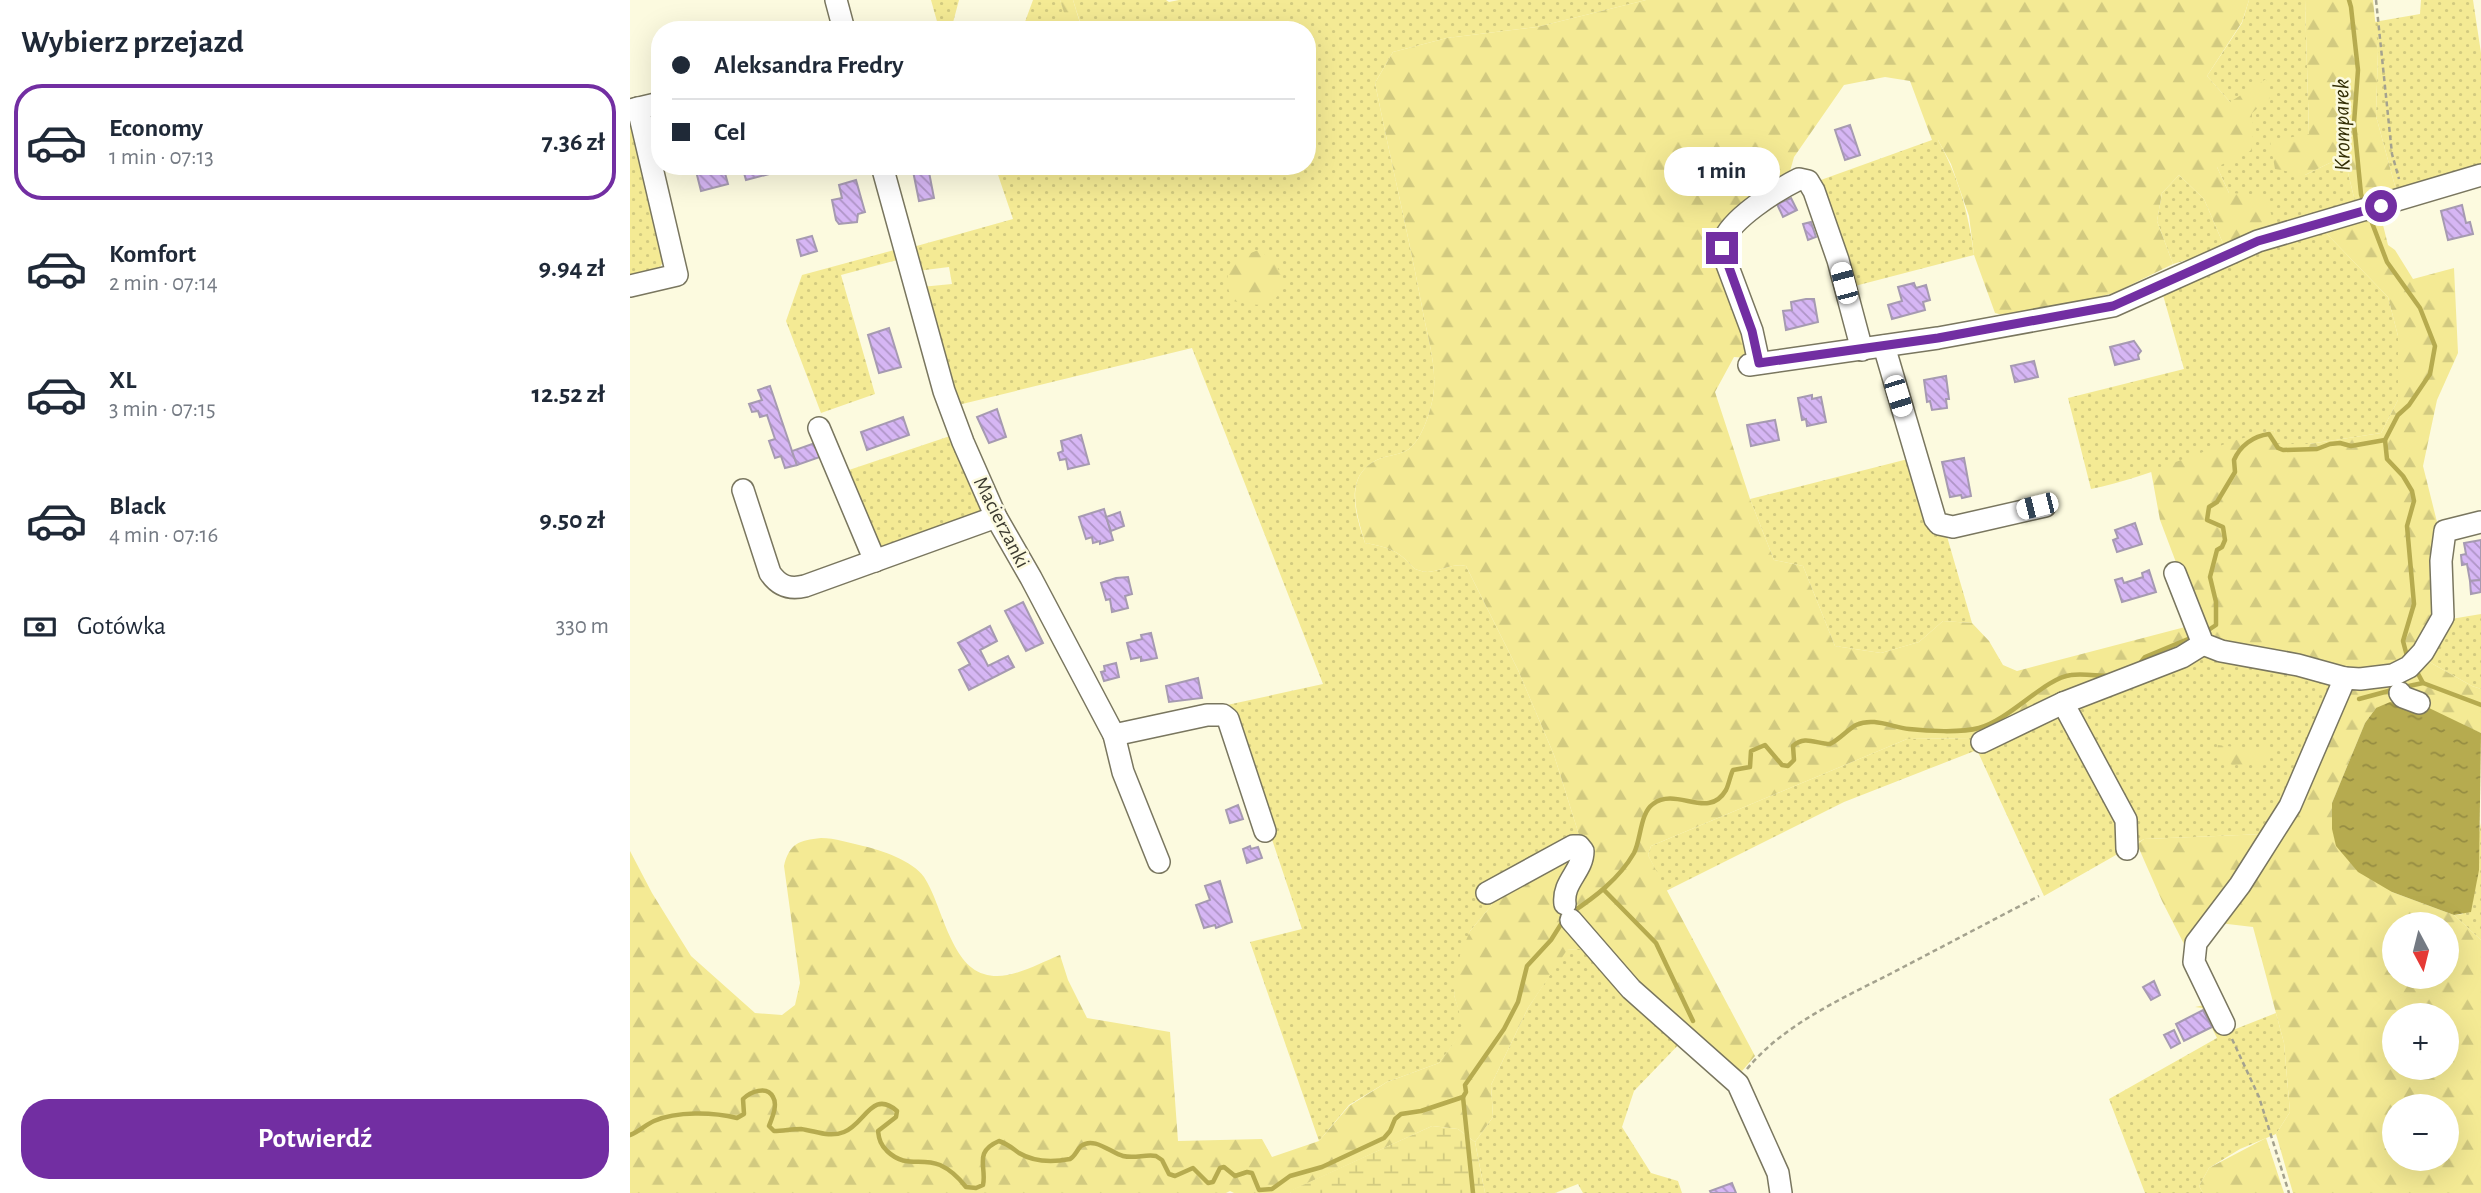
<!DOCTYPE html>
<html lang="pl">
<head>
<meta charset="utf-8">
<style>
	:root { --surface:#fff; --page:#f2f2f3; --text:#1f2937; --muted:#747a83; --line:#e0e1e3; --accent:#722ea2 }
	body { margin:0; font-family:"Alegreya Sans",sans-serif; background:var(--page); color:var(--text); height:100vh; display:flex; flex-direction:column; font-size:26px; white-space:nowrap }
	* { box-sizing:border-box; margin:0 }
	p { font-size:23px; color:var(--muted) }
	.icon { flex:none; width:38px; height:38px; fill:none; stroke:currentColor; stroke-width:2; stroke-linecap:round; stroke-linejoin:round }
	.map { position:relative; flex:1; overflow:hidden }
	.panel { display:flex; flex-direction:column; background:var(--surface); width:630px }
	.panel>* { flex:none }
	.guide { position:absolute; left:21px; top:21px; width:665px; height:154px; border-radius:28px; box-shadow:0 7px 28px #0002; display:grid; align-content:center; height:154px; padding:0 21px; background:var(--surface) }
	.needle { width:46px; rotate:173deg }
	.fabs { position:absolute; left:1752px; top:912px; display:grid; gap:14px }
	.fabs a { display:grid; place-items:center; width:77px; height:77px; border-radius:50%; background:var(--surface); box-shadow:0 7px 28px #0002; font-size:35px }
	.end { position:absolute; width:32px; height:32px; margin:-16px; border:9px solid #722ea2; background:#fff; box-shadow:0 0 0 4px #fff }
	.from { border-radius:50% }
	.bubble { position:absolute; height:49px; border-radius:24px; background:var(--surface); box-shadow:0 7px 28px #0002; font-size:23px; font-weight:700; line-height:49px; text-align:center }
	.car { position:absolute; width:21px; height:42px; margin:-21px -10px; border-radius:9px; box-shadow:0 0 5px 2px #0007; background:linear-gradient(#fff 24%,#345 0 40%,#fff 0 76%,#345 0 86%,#fff 0) }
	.guide b { display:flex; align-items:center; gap:24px; height:66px; font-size:26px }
	.guide b+b { border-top:2px solid var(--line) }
	.guide i { width:18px; height:18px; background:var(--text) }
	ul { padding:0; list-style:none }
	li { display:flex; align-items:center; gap:21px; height:116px; margin:0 14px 10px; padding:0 7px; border:4px solid transparent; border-radius:28px }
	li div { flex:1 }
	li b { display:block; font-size:26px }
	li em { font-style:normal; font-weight:700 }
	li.selected { border-color:var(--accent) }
	li>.icon { width:63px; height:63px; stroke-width:1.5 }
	h2 { padding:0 21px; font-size:32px; line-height:84px }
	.pay { display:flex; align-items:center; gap:18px; height:77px; padding:0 21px; font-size:26px }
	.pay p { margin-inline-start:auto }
	.primary-button { display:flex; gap:14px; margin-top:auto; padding:14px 21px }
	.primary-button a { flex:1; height:80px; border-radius:28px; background:var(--accent); color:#fff; font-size:28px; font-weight:700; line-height:80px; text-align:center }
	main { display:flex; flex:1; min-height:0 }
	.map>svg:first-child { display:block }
	.grass { fill:url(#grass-dots) }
	.forest { fill:url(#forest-firs); fill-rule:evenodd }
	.wetland { fill:url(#wetland-marsh) }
	.water { fill:url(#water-ripples) }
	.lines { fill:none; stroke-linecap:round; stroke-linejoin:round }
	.stream { stroke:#b6ab4f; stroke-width:4.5 }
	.building { fill:url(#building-back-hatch); stroke:#a69ab1; stroke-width:2 }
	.minor-casing { stroke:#79765f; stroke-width:24 }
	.path { stroke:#a4a28e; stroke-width:2.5; stroke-dasharray:5 3.5; stroke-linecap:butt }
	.minor { stroke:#fff; stroke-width:21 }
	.route { stroke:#722ea2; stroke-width:9 }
	.labels { text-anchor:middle; stroke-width:5; stroke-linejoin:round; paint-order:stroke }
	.street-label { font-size:21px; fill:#3c3b30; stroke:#fcfadf }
	.water-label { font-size:23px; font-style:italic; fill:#322d04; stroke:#fcfadf }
</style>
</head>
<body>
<main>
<section class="panel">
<h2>Wybierz przejazd</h2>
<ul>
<li class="selected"><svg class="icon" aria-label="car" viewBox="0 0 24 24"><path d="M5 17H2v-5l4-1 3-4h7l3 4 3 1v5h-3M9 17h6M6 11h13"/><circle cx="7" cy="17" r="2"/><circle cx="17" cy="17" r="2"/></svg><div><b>Economy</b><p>1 min · 07:13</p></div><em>7.36 zł</em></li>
<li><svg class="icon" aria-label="car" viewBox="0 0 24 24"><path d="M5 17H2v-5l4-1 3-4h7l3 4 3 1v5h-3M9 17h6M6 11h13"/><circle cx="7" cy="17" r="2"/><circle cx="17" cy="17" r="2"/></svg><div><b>Komfort</b><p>2 min · 07:14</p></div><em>9.94 zł</em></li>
<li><svg class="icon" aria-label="car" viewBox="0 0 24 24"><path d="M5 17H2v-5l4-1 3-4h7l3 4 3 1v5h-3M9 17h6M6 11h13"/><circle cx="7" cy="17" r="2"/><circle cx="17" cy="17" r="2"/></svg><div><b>XL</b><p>3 min · 07:15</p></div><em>12.52 zł</em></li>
<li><svg class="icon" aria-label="car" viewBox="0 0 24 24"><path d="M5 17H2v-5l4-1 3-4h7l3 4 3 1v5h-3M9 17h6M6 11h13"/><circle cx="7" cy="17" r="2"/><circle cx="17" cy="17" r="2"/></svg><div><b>Black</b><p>4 min · 07:16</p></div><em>9.50 zł</em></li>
</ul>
<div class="pay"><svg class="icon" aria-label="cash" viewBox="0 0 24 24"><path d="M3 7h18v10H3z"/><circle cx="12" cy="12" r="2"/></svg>Gotówka<p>330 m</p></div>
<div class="primary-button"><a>Potwierdź</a></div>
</section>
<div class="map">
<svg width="1851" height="1193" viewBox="0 0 1851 1193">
	<defs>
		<pattern id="grass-dots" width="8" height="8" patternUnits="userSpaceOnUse" patternTransform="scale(1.75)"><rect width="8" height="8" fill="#f4ea94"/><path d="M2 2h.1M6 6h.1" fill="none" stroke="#d2ca80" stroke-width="1.8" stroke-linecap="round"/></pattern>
		<pattern id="forest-firs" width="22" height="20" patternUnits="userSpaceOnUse" patternTransform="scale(1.75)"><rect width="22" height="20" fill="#f4ea94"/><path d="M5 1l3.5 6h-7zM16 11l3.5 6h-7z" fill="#d2ca80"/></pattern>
		<pattern id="wetland-marsh" width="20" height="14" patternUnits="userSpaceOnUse" patternTransform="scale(1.75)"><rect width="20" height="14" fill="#f4ea94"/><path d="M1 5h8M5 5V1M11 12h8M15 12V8" fill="none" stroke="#d2ca80"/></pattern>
		<pattern id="water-ripples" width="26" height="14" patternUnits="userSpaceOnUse" patternTransform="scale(1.75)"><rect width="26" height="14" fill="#b6ab4f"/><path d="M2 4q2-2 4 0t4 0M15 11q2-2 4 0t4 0" fill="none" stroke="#958c42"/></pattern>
		<pattern id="building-back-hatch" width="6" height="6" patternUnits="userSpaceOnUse" patternTransform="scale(1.75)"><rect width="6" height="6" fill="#d6b6f4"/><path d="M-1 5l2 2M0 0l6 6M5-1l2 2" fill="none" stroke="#af95c6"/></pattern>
	</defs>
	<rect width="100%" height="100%" fill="#fcfadf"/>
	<!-- grass -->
	<g class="grass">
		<polygon points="301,0 329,0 321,30 290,30 308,25"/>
		<path d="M 403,0 L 430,0 L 439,25 L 450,22 L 443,0 L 536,0 L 539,2 L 549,0 L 1016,0 L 907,27 L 817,38 L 763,52 L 745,83 C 760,158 778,232 792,307 C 797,336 808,368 803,397 C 800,413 792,439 779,449 C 771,455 758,455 749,459 C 713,475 725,513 735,543 C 751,546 763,548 775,559 C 780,563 783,569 788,570 C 805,577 818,562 836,566 L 888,670 L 924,755 L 949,835 L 873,875 L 861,906 L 840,931 L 824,995 L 835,1029 L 809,1063 L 757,1082 L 719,1105 L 689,1141 L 620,942 L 672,929 L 597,705 L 693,684 L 562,348 L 328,405 L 336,440 L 291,287 L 322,284 L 319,267 L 287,271 L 283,247 L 383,219 L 365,166 L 677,166 L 677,30 L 392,30 Z"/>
		<polygon points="1619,0 1675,0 1679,134 1675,175 1714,156 1727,210 1647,230 1599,193 1587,167 1600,102 1577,76 1612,23"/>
		<polygon points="1791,0 1843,0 1851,53 1851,172 1768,197 1746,116 1748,50 1744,22 1790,14"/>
		<polygon points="0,117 37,256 26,273 0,279"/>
		<path d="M 1302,140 L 1308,140 C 1329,179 1338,211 1344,255 L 1221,287 L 1188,181 Z"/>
		<polygon points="1549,175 1574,199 1595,248 1543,264 1527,221 1532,193"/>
		<path d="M 1694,231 L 1758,297 L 1768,336 L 1768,400 L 1751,433 L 1679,444 L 1647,444 L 1644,430 C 1582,447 1523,476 1461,489 L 1438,398 L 1554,369 L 1533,295 L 1634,248 Z"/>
		<polygon points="268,249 271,259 211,275 245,394 191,413 156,321 172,275"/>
		<polygon points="1249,353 1316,533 1342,623 1313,621 1289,642 1251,653 1205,646 1173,566 1144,560 1120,499 1282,458"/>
		<polygon points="326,434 356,514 248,549 213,472"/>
		<polygon points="1851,614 1851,689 1842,686 1794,659 1821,619"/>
		<polygon points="1573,652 1669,670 1706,686 1635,834 1514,839 1414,896 1347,750 1214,802 1036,891 1018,855 1021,846 1277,739 1342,738 1347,749"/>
		<polygon points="1851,823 1851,940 1824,915 1833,914"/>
		<polygon points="960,948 1055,1038 1004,1091 992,1127 1021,1173 1048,1181 1052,1193 953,1193 948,1184 925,1193 855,1193 845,1142 863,1117 861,1085 898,1008 936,950"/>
		<polygon points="1579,1004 1599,1024 1603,1030 1646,1013 1654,1043 1660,1112 1646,1134 1610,1149 1579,1168 1569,1186 1573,1193 1515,1193 1479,1099 1587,1038 1572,1008 1565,1007"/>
	</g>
	<!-- forest -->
	<g class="forest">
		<polygon points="430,0 443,0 450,23 438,25"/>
		<path d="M 1016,0 L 1619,0 L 1612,22 L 1577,76 L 1600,102 L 1636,79 L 1640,98 L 1622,113 L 1622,150 L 1587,167 L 1599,193 L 1634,195 L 1647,230 L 1595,248 L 1574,199 L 1549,175 L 1532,193 L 1527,221 L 1543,264 L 1484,293 L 1386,318 L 1365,313 L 1344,255 L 1339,216 L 1321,164 L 1308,140 L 1302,140 L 1280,81 L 1255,77 L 1214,85 L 1164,157 L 1157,182 L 1098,228 L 1118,358 L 1104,357 L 1085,392 L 1120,499 L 1144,560 L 1173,566 L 1205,646 L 1251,653 L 1289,642 L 1313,621 L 1342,623 L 1359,641 L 1373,665 L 1387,671 L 1559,626 L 1566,643 L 1496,675 L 1342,738 L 1277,739 L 1021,846 L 1018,855 L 1125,1056 L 1112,1071 L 1004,1007 L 960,948 L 937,950 L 898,1008 L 861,1085 L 863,1117 L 845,1142 L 828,1129 L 802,1126 L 663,1190 L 660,1193 L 604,1193 L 600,1191 L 596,1193 L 0,1193 L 0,851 L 22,893 L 61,956 L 125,1013 L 152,1015 L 165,1005 L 170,983 L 154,866 C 159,844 169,840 191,838 C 205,838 220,843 233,846 C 251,850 283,861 294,877 C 312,904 320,964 354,974 C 378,982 407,964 430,955 L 438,980 L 457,1018 L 540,1032 L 548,1141 L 632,1139 L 642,1157 L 689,1141 L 719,1106 L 757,1082 L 809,1063 L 834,1029 L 824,995 L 830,955 L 840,931 L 861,906 L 873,875 L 949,835 L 924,755 L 888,670 L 836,566 C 818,562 805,577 788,570 C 783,569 780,563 775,559 C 763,548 751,546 735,543 C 726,512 713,475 749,459 C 758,455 771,455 779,449 C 792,439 800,413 803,397 C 808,368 797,336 792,307 C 778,232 760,158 745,83 L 763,52 L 817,38 L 907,27 Z"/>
		<polygon points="1675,0 1743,0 1748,50 1746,116 1768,197 1727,210 1714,156 1675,175 1645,169 1640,141 1679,134"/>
		<polygon points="1750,213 1758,245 1765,250 1783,279 1824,268 1828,353 1807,400 1793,466 1808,526 1806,618 1771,664 1719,670 1595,645 1577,636 1547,565 1530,520 1521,471 1606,440 1644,430 1648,444 1679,444 1751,433 1768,400 1768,336 1758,297 1694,231"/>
		<path d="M 629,250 C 643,260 651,269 655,286 C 641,310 627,306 603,301 C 589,273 602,259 629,250 Z"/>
		<path d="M 1794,659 L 1842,686 L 1851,689 L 1851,733 L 1832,725 L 1746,708 L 1735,723 L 1702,803 L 1762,892 L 1824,915 L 1851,940 L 1851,1193 L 1663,1193 L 1646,1134 L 1660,1112 L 1654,1043 L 1623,927 L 1589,923 L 1719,686 ZM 1764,924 L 1816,924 L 1816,976 L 1764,976 ZM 1764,1015 L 1816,1015 L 1816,1068 L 1764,1068 ZM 1764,1106 L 1816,1106 L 1816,1158 L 1764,1158 Z"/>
		<polygon points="1588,745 1638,751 1636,763 1602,765 1586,755"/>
		<polygon points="1635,834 1560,944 1554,944 1532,901 1507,844 1514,839"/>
		<polygon points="1636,1138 1654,1193 1573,1193 1569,1186 1579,1168"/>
	</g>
	<!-- wetland -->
	<polygon class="wetland" points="802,1126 828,1129 845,1142 855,1193 660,1193 662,1190"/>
	<!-- water -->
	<polygon class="water" points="1760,702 1797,707 1851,733 1849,870 1841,912 1824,915 1762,892 1728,872 1706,846 1702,829 1702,803 1735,723 1746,708"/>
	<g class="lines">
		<!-- stream -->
		<g class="stream">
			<polyline points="1719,0 1721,7 1728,70 1724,123 1731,194 1734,204"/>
			<polyline points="1739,215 1757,262 1790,308 1805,346 1800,374 1779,405 1768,415 1755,440 1757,459 1773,476 1782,491 1784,501 1777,526 1784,604 1773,641 1778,660"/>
			<path d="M 1574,633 L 1586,625 L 1586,602 L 1580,577 L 1587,550 L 1592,547 L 1595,540 L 1593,527 L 1577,520 L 1579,507 L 1587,502 L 1605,472 L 1604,460 C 1610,446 1623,436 1639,434 L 1648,448 L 1653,450 L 1687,449 L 1700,444 L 1710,443 L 1721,446 L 1755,440"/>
			<polyline points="1507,667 1515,657 1563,637"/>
			<polyline points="1786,670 1793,683 1851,705"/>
			<polyline points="1774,687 1793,683"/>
			<polyline points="1729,699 1766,689"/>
			<polyline points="974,890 1026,943 1063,1021"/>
			<path d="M 941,913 C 965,897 989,879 1004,853 C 1011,840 1010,813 1023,804 C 1047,786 1078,821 1096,790 C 1099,784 1100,776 1103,770 L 1120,767 L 1121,751 L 1135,745 L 1152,765 L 1158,766 L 1164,760 L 1163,746 C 1175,735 1186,744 1200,744 C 1210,739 1217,730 1226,725 C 1244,717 1261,727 1279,729 C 1297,731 1331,733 1349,728 C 1381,719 1415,678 1441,675 C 1453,673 1467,676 1479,676"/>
			<polyline points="833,1097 843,1193"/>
			<path d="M 0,1135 C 9,1132 15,1125 24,1121 C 47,1111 83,1112 107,1118 L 114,1114 L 113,1099 C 120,1092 137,1085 143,1097 C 148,1105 142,1118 139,1126 L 144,1131 C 153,1131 162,1129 171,1129 C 186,1131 199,1138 214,1132 C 235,1124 242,1089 267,1111 L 266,1117 L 248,1131 C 249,1140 251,1145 257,1151 C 276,1169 290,1157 310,1165 C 321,1170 329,1178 336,1187 L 346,1188 L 353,1185 C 357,1167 343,1152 369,1141 C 378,1144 382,1148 389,1153 C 404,1162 424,1162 440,1159 C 445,1156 447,1150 451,1146 C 464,1136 481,1153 493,1156 C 505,1159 515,1154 526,1156 L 532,1160 L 539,1174 L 545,1176 L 563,1168 L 578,1183 L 583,1182 L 590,1168 L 594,1167 L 605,1176 L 617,1172 L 622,1173 L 629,1190 L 642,1189 L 660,1176 L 692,1167 L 754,1138 L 760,1131 L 765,1119 L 771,1114 L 791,1111 L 833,1097 L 836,1092 L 835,1085 L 874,1029 L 888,1002 L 897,966 L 921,940 L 933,921"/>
		</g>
	</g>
	<!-- building -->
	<g class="building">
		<polygon points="1220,125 1230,155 1215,160 1205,130"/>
		<polygon points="93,166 98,184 71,191 66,171"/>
		<polygon points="112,166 141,166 143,173 116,180"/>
		<polygon points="295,166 300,166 298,167 304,198 289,201 283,171"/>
		<polygon points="226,180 235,212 228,214 227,222 209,224 206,220 202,200 212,198 209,185"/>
		<polygon points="1161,198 1167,210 1153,217 1147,204"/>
		<polygon points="1832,205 1836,223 1840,222 1843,234 1818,240 1811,211"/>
		<polygon points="1181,222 1186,237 1178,240 1173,224"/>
		<polygon points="182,236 187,251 171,256 167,240"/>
		<polygon points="1284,283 1286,288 1296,285 1300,300 1293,302 1295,310 1262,319 1258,305 1272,301 1268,287"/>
		<polygon points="1176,299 1184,299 1188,322 1156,330 1153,311 1162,310 1161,302"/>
		<polygon points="259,328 271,367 249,373 238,335"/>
		<polygon points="1504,341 1511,351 1508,355 1509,359 1485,365 1480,347"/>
		<polygon points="1404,361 1408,377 1385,382 1381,366"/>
		<polygon points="1316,376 1319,399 1316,399 1317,408 1302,410 1300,401 1297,402 1294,380"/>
		<polygon points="140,386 162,451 167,465 155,468 151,456 145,458 139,441 145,439 137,415 130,417 128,411 122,412 119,404 132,400 128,390"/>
		<polygon points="1182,395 1182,399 1191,397 1196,422 1177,426 1176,419 1172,420 1168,398"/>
		<polygon points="367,409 376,437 359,443 347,417"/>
		<polygon points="273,417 279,435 237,450 231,432"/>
		<polygon points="1145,420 1149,440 1121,446 1117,425"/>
		<polygon points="451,435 459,464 438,469 436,459 430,460 428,453 433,451 431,441"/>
		<polygon points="185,443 190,457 167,465 162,451"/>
		<polygon points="1334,458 1341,496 1332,498 1331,495 1320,497 1312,462"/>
		<polygon points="474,509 483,540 470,544 470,541 463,543 462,537 456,539 449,517"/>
		<polygon points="490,512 494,526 481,531 476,517"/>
		<polygon points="1505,523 1512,544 1487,552 1483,540 1488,538 1485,530"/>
		<polygon points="1851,540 1851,580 1840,581 1837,564 1832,565 1831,555 1836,554 1834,543"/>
		<polygon points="1519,570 1526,592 1492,602 1485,580 1492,578 1494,583 1513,577 1512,573"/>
		<polygon points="498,577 502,594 495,596 498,608 482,612 480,599 476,600 471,583 486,578"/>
		<polygon points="1851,580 1851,592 1841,594 1840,581"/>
		<polygon points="393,602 413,643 396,651 375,611"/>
		<polygon points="360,626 367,641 350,650 358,666 378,656 384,667 339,690 329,670 340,664 328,643"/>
		<polygon points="521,633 527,658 511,661 511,657 501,659 497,643 512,639 511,635"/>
		<polygon points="486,663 489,677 474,681 471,672 475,671 474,666"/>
		<polygon points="568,678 572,698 539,702 536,686"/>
		<polygon points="608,805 613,819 600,823 596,810"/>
		<polygon points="620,846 621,849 628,847 632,858 617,863 613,849"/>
		<polygon points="590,881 602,922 586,928 585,925 574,928 566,905 580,900 575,886"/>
		<polygon points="1524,981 1530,995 1521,1000 1513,987"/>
		<polygon points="1573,1010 1582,1027 1554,1041 1546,1024"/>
		<polygon points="1544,1030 1550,1043 1541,1048 1534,1035"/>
		<polygon points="1102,1183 1106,1193 1081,1193 1080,1191"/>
	</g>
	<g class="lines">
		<!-- minor casing -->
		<g class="minor-casing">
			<g id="minor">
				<polyline points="206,0 214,30"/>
				<polyline points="0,110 30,103"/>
				<polyline points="252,166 314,391 333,442 366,517 401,578 484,735 493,772 529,862"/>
				<polyline points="0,286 47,275 8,108"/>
				<polyline points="1254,346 1305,519 1309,524 1323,527 1415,506"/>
				<path d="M 1129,363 L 1122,331 L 1095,259 C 1094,253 1092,248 1093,242 C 1100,219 1147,190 1169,179 L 1178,181 L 1184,191 L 1208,260 L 1232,350"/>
				<polyline points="1119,365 1308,338 1483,306 1628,241 1851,175"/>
				<polyline points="189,428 245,561"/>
				<path d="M 113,490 L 140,573 C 149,586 159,590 175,586 L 366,517"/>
				<polyline points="1545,573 1573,644 1591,651 1668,665 1715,678"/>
				<polyline points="1770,693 1773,697 1789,703"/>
				<polyline points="1433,703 1496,820 1497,849"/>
				<polyline points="484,735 577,715 593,715 598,719 635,831"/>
				<polyline points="1352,742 1433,703 1552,657 1573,644"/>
				<path d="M 857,893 L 943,846 L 949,846 L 953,851 C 953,871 932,882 935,904"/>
				<polyline points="941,920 1001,989 1108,1084 1148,1173 1151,1193"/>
				<polyline points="1594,1024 1564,962 1566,943 1610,885 1660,806 1715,678 1730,679 1763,675 1779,667 1793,652 1813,617 1811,561 1815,531 1851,522"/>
			</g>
		</g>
		<!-- path -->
		<g class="path">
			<polyline points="1746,0 1762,154 1769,179"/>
			<polyline points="1602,1039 1629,1097 1659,1193"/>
			<path d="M 1117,1069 C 1153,1025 1211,999 1260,974 C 1310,948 1359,922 1409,896"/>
		</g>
		<!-- minor -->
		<use href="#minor" class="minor"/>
	</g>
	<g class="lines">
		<!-- route -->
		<polyline class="route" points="1092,248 1122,331 1129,363 1308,338 1483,306 1628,241 1751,206"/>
	</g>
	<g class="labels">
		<!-- street labels -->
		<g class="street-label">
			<text transform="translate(372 522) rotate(63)" y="7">Macierzanki</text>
		</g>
		<!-- water labels -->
		<g class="water-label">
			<text transform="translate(1711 125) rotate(-91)" y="8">Kromparek</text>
		</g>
	</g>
</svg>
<div class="fabs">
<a><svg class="needle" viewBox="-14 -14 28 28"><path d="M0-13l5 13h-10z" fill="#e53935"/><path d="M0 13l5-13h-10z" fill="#747a83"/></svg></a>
<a>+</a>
<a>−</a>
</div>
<i class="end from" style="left:1751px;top:206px"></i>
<i class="end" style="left:1092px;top:248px"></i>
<div class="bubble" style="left:1034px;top:147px;width:116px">1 min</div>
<i class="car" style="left:1214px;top:283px;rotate:345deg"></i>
<i class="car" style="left:1268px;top:396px;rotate:163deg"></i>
<i class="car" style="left:1407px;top:506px;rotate:256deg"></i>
<div class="guide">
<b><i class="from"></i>Aleksandra Fredry</b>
<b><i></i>Cel</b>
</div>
</div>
</main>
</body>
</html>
